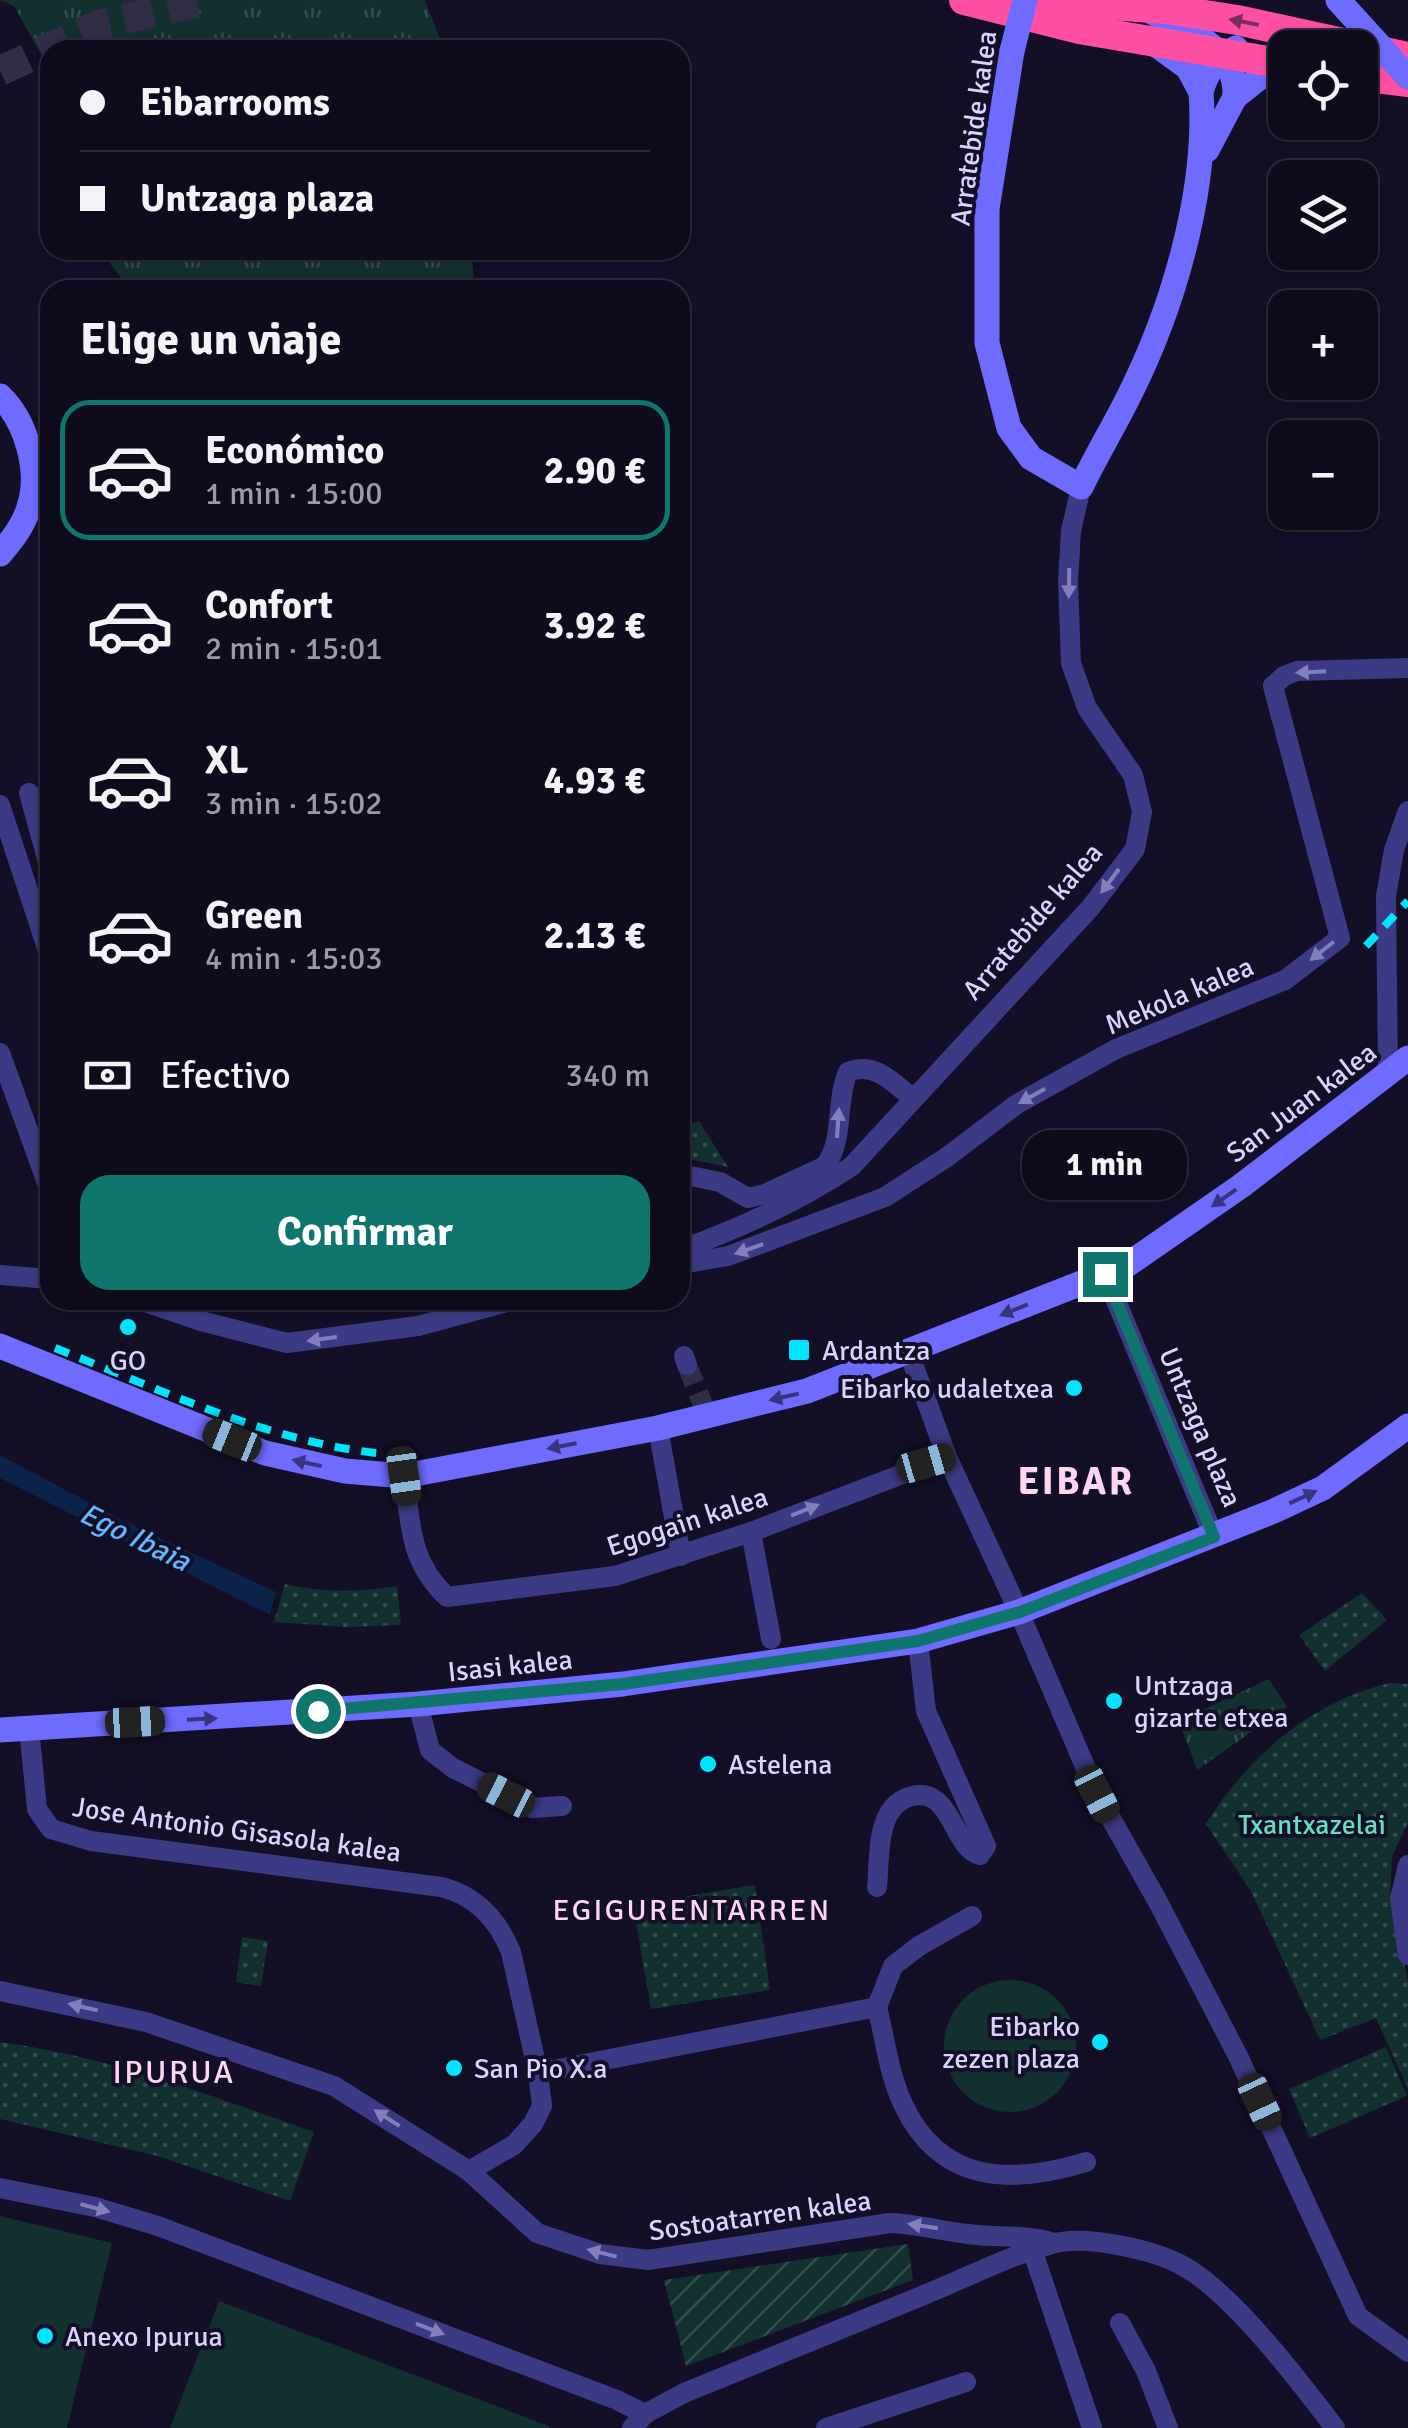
<!DOCTYPE html>
<html lang="es">
<head>
<meta charset="utf-8">
<style>
	:root { --surface:#0e0b1c; --page:#171425; --text:#f1f3f6; --muted:#9b9ba3; --line:#2e2b3b; --accent:#0f766e }
	body { margin:0; font-family:Signika,sans-serif; background:var(--page); color:var(--text); height:100vh; display:flex; flex-direction:column; font-size:38px; white-space:nowrap }
	* { box-sizing:border-box; margin:0 }
	p { font-size:32px; color:var(--muted) }
	.icon { flex:none; width:55px; height:55px; fill:none; stroke:currentColor; stroke-width:2; stroke-linecap:round; stroke-linejoin:round }
	.map { position:relative; flex:1; overflow:hidden }
	.details { position:absolute; left:40px; top:280px; width:650px; height:1030px; display:flex; flex-direction:column; background:var(--surface); border-radius:30px; box-shadow:0 2px 8px #0004,0 0 0 2px var(--line) }
	.details>* { flex:none }
	.hud { position:absolute; left:40px; top:40px; width:650px; height:220px; border-radius:30px; box-shadow:0 2px 8px #0004,0 0 0 2px var(--line); display:grid; align-content:center; height:220px; padding:0 40px; background:var(--surface) }
	.fabs { position:absolute; left:1268px; top:30px; display:grid; gap:20px }
	.fabs a { display:grid; place-items:center; width:110px; height:110px; border-radius:20px; background:var(--surface); box-shadow:0 2px 8px #0004,0 0 0 2px var(--line); font-size:50px }
	.end { position:absolute; width:45px; height:45px; margin:-22px; border:12px solid #0f766e; background:#fff; box-shadow:0 0 0 5px #fff }
	.from { border-radius:50% }
	.bubble { position:absolute; height:70px; border-radius:30px; background:var(--surface); box-shadow:0 2px 8px #0004,0 0 0 2px var(--line); font-size:32px; font-weight:800; line-height:70px; text-align:center }
	.car { position:absolute; width:30px; height:60px; margin:-30px -15px; border-radius:12px; box-shadow:0 0 8px 2px #0007; background:linear-gradient(#222 24%,#8ab4d8 0 40%,#222 0 76%,#8ab4d8 0 86%,#222 0) }
	.hud b { display:flex; align-items:center; gap:35px; height:95px; font-size:38px }
	.hud b+b { border-top:2px solid var(--line) }
	.hud i { width:25px; height:25px; background:var(--text) }
	ul { padding:0; list-style:none }
	li { display:flex; align-items:center; gap:30px; height:140px; margin:0 20px 15px; padding:0 20px; border:5px solid transparent; border-radius:30px }
	li div { flex:1 }
	li b { display:block; font-size:38px }
	li em { font-style:normal; font-weight:800 }
	li.on { border-color:var(--accent) }
	li>.icon { width:90px; height:90px; stroke-width:1.5 }
	h2 { padding:0 40px; font-size:45px; line-height:120px }
	.pay { display:flex; align-items:center; gap:25px; height:110px; padding:0 40px; font-size:38px }
	.pay p { margin-inline-start:auto }
	.action { display:flex; gap:20px; margin-top:auto; padding:20px 40px }
	.action a { flex:1; height:115px; border-radius:30px; background:var(--accent); color:#fff; font-size:40px; font-weight:800; line-height:115px; text-align:center }
	.map>svg:first-child { display:block }
	.grass { fill:url(#grass-tufts) }
	.park { fill:url(#park-dots) }
	.garden { fill:url(#garden-furrows) }
	.pitch { fill:#12302f }
	.water { fill:#0c2248 }
	.lines { fill:none; stroke-linecap:round; stroke-linejoin:round }
	.street-tunnel { stroke:#312d47; stroke-width:20; stroke-dasharray:20 10; stroke-linecap:butt }
	.highway-tunnel { stroke:#312d47; stroke-width:30; stroke-dasharray:30 15; stroke-linecap:butt }
	.street { stroke:#3d3a85; stroke-width:20 }
	.secondary { stroke:#6f6bff; stroke-width:25 }
	.highway { stroke:#ff4fa3; stroke-width:30 }
	.rail { stroke:#00e5ff; stroke-width:8; stroke-dasharray:15 12; stroke-linecap:butt }
	.secondary-bridge { stroke:#6f6bff; stroke-width:25 }
	.oneway { fill:#7d2c5e }
	.oneway2 { fill:#837fbc }
	.oneway3 { fill:#38347d }
	.route { stroke:#0f766e; stroke-width:12 }
	.poi-dot { fill:#00e5ff; stroke:#130f26; stroke-width:4 }
	.labels { text-anchor:middle; stroke-width:8; stroke-linejoin:round; paint-order:stroke }
	.street-label { font-size:28px; fill:#d9d4ff; stroke:#130f26 }
	.poi-label { font-size:28px; fill:#d9d4ff; stroke:#130f26; text-anchor:start }
	.park-label { font-size:28px; fill:#5fe0c0; stroke:#130f26 }
	.water-label { font-size:30px; font-style:italic; fill:#62b6ff; stroke:#130f26 }
	.neighbourhood-label { font-size:30px; letter-spacing:2.5px; fill:#ffd6f0; stroke:#130f26 }
	.quarter-label { font-size:32px; letter-spacing:2.5px; fill:#ffd6f0; stroke:#130f26 }
	.district-label { font-size:38px; font-weight:bold; letter-spacing:2.5px; fill:#ffd6f0; stroke:#130f26 }
</style>
</head>
<body>
<div class="map">
<svg width="1408" height="2428" viewBox="0 0 1408 2428">
	<defs>
		<pattern id="grass-tufts" width="24" height="20" patternUnits="userSpaceOnUse" patternTransform="scale(2.5)"><rect width="24" height="20" fill="#12302f"/><path d="M3 7l-1-3M5 7V3M7 7l1-3M15 17l-1-3M17 17v-4M19 17l1-3" fill="none" stroke="#344d4e"/></pattern>
		<pattern id="park-dots" width="8" height="8" patternUnits="userSpaceOnUse" patternTransform="scale(2.5)"><rect width="8" height="8" fill="#12302f"/><path d="M2 2h.1M6 6h.1" fill="none" stroke="#344d4e" stroke-width="1.8" stroke-linecap="round"/></pattern>
		<pattern id="garden-furrows" width="10" height="10" patternUnits="userSpaceOnUse" patternTransform="scale(2.5)"><rect width="10" height="10" fill="#12302f"/><path d="M-1 1l2-2M0 10L10 0M9 11l2-2" fill="none" stroke="#344d4e"/></pattern>
	</defs>
	<rect width="100%" height="100%" fill="#130f26"/>
	<!-- grass -->
	<g class="grass">
		<polygon points="0,0 425,0 444,50 50,50 50,105 48,67 14,6"/>
		<polygon points="99,250 471,250 475,290 131,290"/>
		<polygon points="1269,1679 1287,1707 1197,1770 1179,1721"/>
	</g>
	<!-- park -->
	<g class="park">
		<polygon points="699,1121 728,1167 680,1157 680,1129"/>
		<path d="M 285,1584 C 324,1593 358,1592 397,1586 L 401,1625 L 346,1627 L 274,1622 Z"/>
		<polygon points="1362,1593 1387,1620 1325,1671 1299,1635"/>
		<path d="M 1390,1683 L 1408,1684 L 1408,1823 L 1392,1856 L 1390,1894 L 1408,1982 L 1408,2089 L 1376,2018 L 1320,2040 L 1251,1891 L 1206,1824 C 1247,1757 1312,1701 1390,1683 Z"/>
		<polygon points="755,1885 770,1990 651,2009 633,1905"/>
		<polygon points="242,1937 268,1941 261,1986 236,1982"/>
		<path d="M 0,2042 C 111,2057 209,2095 314,2132 L 290,2201 L 158,2156 L 0,2119 Z"/>
		<polygon points="1386,2047 1407,2096 1310,2138 1289,2089"/>
	</g>
	<!-- garden -->
	<polygon class="garden" points="908,2244 913,2280 686,2366 664,2280"/>
	<!-- pitch -->
	<g class="pitch">
		<circle cx="1010" cy="2046" r="66"/>
		<polygon points="0,2216 112,2243 67,2428 0,2428"/>
		<polygon points="219,2301 549,2426 549,2428 170,2428"/>
	</g>
	<!-- water -->
	<polygon class="water" points="0,1455 126,1522 276,1592 270,1615 0,1478"/>
	<g class="lines">
		<!-- street-tunnel -->
		<polyline class="street-tunnel" points="687,1365 704,1407"/>
		<!-- highway-tunnel -->
		<polyline class="highway-tunnel" points="0,71 98,25 206,0"/>
		<!-- street -->
		<g class="street">
			<polyline points="29,793 50,869"/>
			<polyline points="0,805 50,957"/>
			<polyline points="0,1053 50,1191"/>
			<polyline points="1388,1073 1386,896 1394,850 1408,811"/>
			<path d="M 680,1174 L 720,1182 L 748,1198 L 765,1194 L 825,1166 C 845,1139 835,1102 848,1072 C 874,1061 893,1082 912,1098"/>
			<path d="M 680,1250 C 741,1228 798,1202 852,1166 L 1091,907 L 1135,849 L 1142,812 L 1133,775 L 1087,708 L 1071,663 L 1068,582 L 1071,531 L 1081,487"/>
			<polyline points="680,1255 693,1262 728,1256 885,1197 947,1157 1017,1104 1116,1049 1285,980 1340,938 1273,686 1284,676 1297,671 1408,668"/>
			<polyline points="1105,1274 1214,1537"/>
			<polyline points="0,1275 50,1279"/>
			<polyline points="139,1300 201,1321 287,1343 418,1326 514,1300"/>
			<polyline points="909,1353 947,1457 1019,1612 1096,1792 1158,1902 1238,2056 1358,2316 1408,2352"/>
			<polyline points="684,1356 687,1365"/>
			<polyline points="658,1428 681,1556"/>
			<path d="M 404,1476 C 411,1525 409,1561 447,1597 L 615,1576 L 751,1532 L 947,1457"/>
			<polyline points="751,1532 771,1639"/>
			<polyline points="418,1704 430,1750 453,1768 532,1808 562,1806"/>
			<path d="M 29,1728 L 37,1809 L 51,1829 L 91,1841 L 441,1887 C 475,1895 498,1920 511,1952 L 538,2073 L 542,2106 L 533,2124 L 514,2145 L 469,2171"/>
			<polyline points="1408,1865 1400,1898 1408,1955"/>
			<path d="M 877,1887 C 880,1858 875,1808 909,1797 C 952,1783 952,1849 980,1855 L 986,1846 L 926,1711 L 918,1641"/>
			<path d="M 0,1991 L 146,2022 L 334,2086 L 469,2171 L 537,2233 L 600,2254 L 648,2260 L 890,2223 C 917,2224 941,2231 968,2234 C 997,2238 1026,2234 1054,2243"/>
			<path d="M 877,2007 C 885,2038 889,2075 903,2104 C 940,2184 1011,2185 1086,2162"/>
			<polyline points="538,2073 877,2007 893,1966 919,1946 972,1916"/>
			<polyline points="0,2188 95,2207 158,2226 617,2400 645,2414"/>
			<polyline points="1033,2252 1092,2428"/>
			<polyline points="1120,2323 1146,2371 1168,2428"/>
			<path d="M 632,2428 L 645,2414 L 684,2393 C 764,2361 844,2328 924,2295 C 966,2278 1008,2256 1052,2244 C 1084,2234 1156,2250 1185,2267 C 1234,2295 1300,2382 1335,2428"/>
			<polyline points="826,2428 966,2382"/>
		</g>
		<!-- secondary -->
		<g class="secondary">
			<path d="M 1150,11 C 1188,32 1237,46 1235,97"/>
			<polyline points="1155,44 1188,68 1201,92"/>
			<path d="M 1012,51 L 987,209 L 987,343 L 1009,428 L 1031,458 L 1081,487 C 1096,456 1113,428 1128,398 C 1173,309 1208,191 1201,92 C 1207,71 1216,58 1236,48"/>
			<polyline points="1207,150 1235,97 1278,63"/>
			<path d="M 0,396 C 26,421 41,471 29,507 C 24,525 12,540 0,554"/>
			<polyline points="0,1346 265,1453 345,1471 404,1476 658,1428 807,1391 1127,1265 1241,1186 1408,1058"/>
			<polyline points="0,1730 418,1704 623,1684 918,1641 1019,1612 1274,1511 1323,1488 1408,1426"/>
		</g>
		<!-- highway -->
		<g class="highway">
			<polyline points="964,0 1079,29 1285,64"/>
			<polyline points="1039,0 1166,9 1237,20 1408,57"/>
			<polyline points="1360,76 1408,82"/>
		</g>
		<!-- rail -->
		<g class="rail">
			<polyline points="1366,946 1408,901"/>
			<path d="M 55,1348 C 162,1390 270,1443 385,1454"/>
		</g>
		<!-- secondary-bridge -->
		<g class="secondary-bridge">
			<polyline points="1338,0 1408,77"/>
			<polyline points="1012,51 1025,0"/>
		</g>
	</g>
	<!-- one-way arrows -->
	<defs><path id="oneway-solid" d="M-6-.8H1V-3.2L6.5 0L1 3.2V.8H-6Z" transform="scale(2.5)"/></defs>
	<use class="oneway" href="#oneway-solid" transform="translate(1244 22) rotate(-169)"/>
	<g class="oneway2">
		<use href="#oneway-solid" transform="translate(1069 583) rotate(91)"/>
		<use href="#oneway-solid" transform="translate(1311 672) rotate(177)"/>
		<use href="#oneway-solid" transform="translate(1110 881) rotate(127)"/>
		<use href="#oneway-solid" transform="translate(1322 951) rotate(142)"/>
		<use href="#oneway-solid" transform="translate(1032 1096) rotate(151)"/>
		<use href="#oneway-solid" transform="translate(838 1123) rotate(-86)"/>
		<use href="#oneway-solid" transform="translate(749 1249) rotate(161)"/>
		<use href="#oneway-solid" transform="translate(322 1339) rotate(172)"/>
		<use href="#oneway-solid" transform="translate(805 1510) rotate(-22)"/>
		<use href="#oneway-solid" transform="translate(83 2007) rotate(-167)"/>
		<use href="#oneway-solid" transform="translate(387 2118) rotate(-147)"/>
		<use href="#oneway-solid" transform="translate(95 2208) rotate(15)"/>
		<use href="#oneway-solid" transform="translate(923 2226) rotate(-171)"/>
		<use href="#oneway-solid" transform="translate(602 2253) rotate(-166)"/>
		<use href="#oneway-solid" transform="translate(430 2329) rotate(21)"/>
	</g>
	<g class="oneway3">
		<use href="#oneway-solid" transform="translate(1224 1198) rotate(145)"/>
		<use href="#oneway-solid" transform="translate(1014 1310) rotate(158)"/>
		<use href="#oneway-solid" transform="translate(784 1397) rotate(167)"/>
		<use href="#oneway-solid" transform="translate(562 1446) rotate(169)"/>
		<use href="#oneway-solid" transform="translate(307 1463) rotate(-168)"/>
		<use href="#oneway-solid" transform="translate(1303 1497) rotate(-25)"/>
		<use href="#oneway-solid" transform="translate(202 1719) rotate(-3)"/>
	</g>
	<g class="lines">
		<!-- route -->
		<polyline class="route" points="318,1711 623,1684 918,1641 1020,1612 1214,1537 1105,1274"/>
	</g>
	<!-- markers -->
	<g class="poi-dot">
		<circle cx="128" cy="1327" r="10"/>
		<rect x="787" y="1338" width="24" height="24" rx="5"/>
		<circle cx="1074" cy="1388" r="10"/>
		<circle cx="1114" cy="1701" r="10"/>
		<circle cx="708" cy="1764" r="10"/>
		<circle cx="1100" cy="2042" r="10"/>
		<circle cx="454" cy="2068" r="10"/>
		<circle cx="45" cy="2336" r="10"/>
	</g>
	<g class="labels">
		<!-- street labels -->
		<g class="street-label">
			<text transform="translate(973 128) rotate(-82)" y="10">Arratebide kalea</text>
			<text transform="translate(1032 921) rotate(-49)" y="10">Arratebide kalea</text>
			<text transform="translate(1179 995) rotate(-23)" y="10">Mekola kalea</text>
			<text transform="translate(1301 1102) rotate(-37)" y="10">San Juan kalea</text>
			<text transform="translate(1201 1427) rotate(67)" y="10">Untzaga plaza</text>
			<text transform="translate(687 1521) rotate(-18)" y="10">Egogain kalea</text>
			<text transform="translate(510 1665) rotate(-6)" y="10">Isasi kalea</text>
			<text transform="translate(237 1829) rotate(8)" y="10">Jose Antonio Gisasola kalea</text>
			<text transform="translate(760 2215) rotate(-8)" y="10">Sostoatarren kalea</text>
		</g>
		<!-- poi labels -->
		<g class="poi-label">
			<text x="822" y="1360">Ardantza</text>
			<text x="128" y="1370" text-anchor="middle">GO</text>
			<text x="1054" y="1398" text-anchor="end">Eibarko udaletxea</text>
			<text x="1134" y="1695">Untzaga<tspan x="1134" dy="32">gizarte etxea</tspan></text>
			<text x="728" y="1774">Astelena</text>
			<text x="1080" y="2036" text-anchor="end">Eibarko<tspan x="1080" dy="32">zezen plaza</tspan></text>
			<text x="474" y="2078">San Pio X.a</text>
			<text x="65" y="2346">Anexo Ipurua</text>
		</g>
		<!-- park labels -->
		<g class="park-label">
			<text x="1312" y="1834">Txantxazelai</text>
		</g>
		<!-- water labels -->
		<g class="water-label">
			<text transform="translate(135 1537) rotate(26)" y="10">Ego Ibaia</text>
		</g>
		<!-- neighbourhood labels -->
		<g class="neighbourhood-label">
			<text x="692" y="1920">EGIGURENTARREN</text>
		</g>
		<!-- quarter labels -->
		<g class="quarter-label">
			<text x="174" y="2083">IPURUA</text>
		</g>
		<!-- district labels -->
		<g class="district-label">
			<text x="1076" y="1494">EIBAR</text>
		</g>
	</g>
</svg>
<div class="fabs">
<a><svg class="icon" aria-label="locate" viewBox="0 0 24 24"><circle cx="12" cy="12" r="6"/><path d="M12 2v4M12 18v4M2 12h4M18 12h4"/></svg></a>
<a><svg class="icon" aria-label="layers" viewBox="0 0 24 24"><path d="M12 4l9 5-9 5-9-5zM3 14l9 5 9-5"/></svg></a>
<a>+</a>
<a>−</a>
</div>
<i class="end from" style="left:318px;top:1711px"></i>
<i class="end" style="left:1105px;top:1274px"></i>
<div class="bubble" style="left:1022px;top:1130px;width:165px">1 min</div>
<i class="car" style="left:232px;top:1440px;rotate:292deg"></i>
<i class="car" style="left:926px;top:1463px;rotate:74deg"></i>
<i class="car" style="left:404px;top:1476px;rotate:172deg"></i>
<i class="car" style="left:135px;top:1722px;rotate:87deg"></i>
<i class="car" style="left:1097px;top:1794px;rotate:153deg"></i>
<i class="car" style="left:506px;top:1795px;rotate:297deg"></i>
<i class="car" style="left:1260px;top:2102px;rotate:155deg"></i>
<div class="hud">
<b><i class="from"></i>Eibarrooms</b>
<b><i></i>Untzaga plaza</b>
</div>
<section class="details">
<h2>Elige un viaje</h2>
<ul>
<li class="on"><svg class="icon" aria-label="car" viewBox="0 0 24 24"><path d="M5 17H2v-5l4-1 3-4h7l3 4 3 1v5h-3M9 17h6M6 11h13"/><circle cx="7" cy="17" r="2"/><circle cx="17" cy="17" r="2"/></svg><div><b>Económico</b><p>1 min · 15:00</p></div><em>2.90 €</em></li>
<li><svg class="icon" aria-label="car" viewBox="0 0 24 24"><path d="M5 17H2v-5l4-1 3-4h7l3 4 3 1v5h-3M9 17h6M6 11h13"/><circle cx="7" cy="17" r="2"/><circle cx="17" cy="17" r="2"/></svg><div><b>Confort</b><p>2 min · 15:01</p></div><em>3.92 €</em></li>
<li><svg class="icon" aria-label="car" viewBox="0 0 24 24"><path d="M5 17H2v-5l4-1 3-4h7l3 4 3 1v5h-3M9 17h6M6 11h13"/><circle cx="7" cy="17" r="2"/><circle cx="17" cy="17" r="2"/></svg><div><b>XL</b><p>3 min · 15:02</p></div><em>4.93 €</em></li>
<li><svg class="icon" aria-label="car" viewBox="0 0 24 24"><path d="M5 17H2v-5l4-1 3-4h7l3 4 3 1v5h-3M9 17h6M6 11h13"/><circle cx="7" cy="17" r="2"/><circle cx="17" cy="17" r="2"/></svg><div><b>Green</b><p>4 min · 15:03</p></div><em>2.13 €</em></li>
</ul>
<div class="pay"><svg class="icon" aria-label="cash" viewBox="0 0 24 24"><path d="M3 7h18v10H3z"/><circle cx="12" cy="12" r="2"/></svg>Efectivo<p>340 m</p></div>
<div class="action"><a>Confirmar</a></div>
</section>
</div>
</body>
</html>
